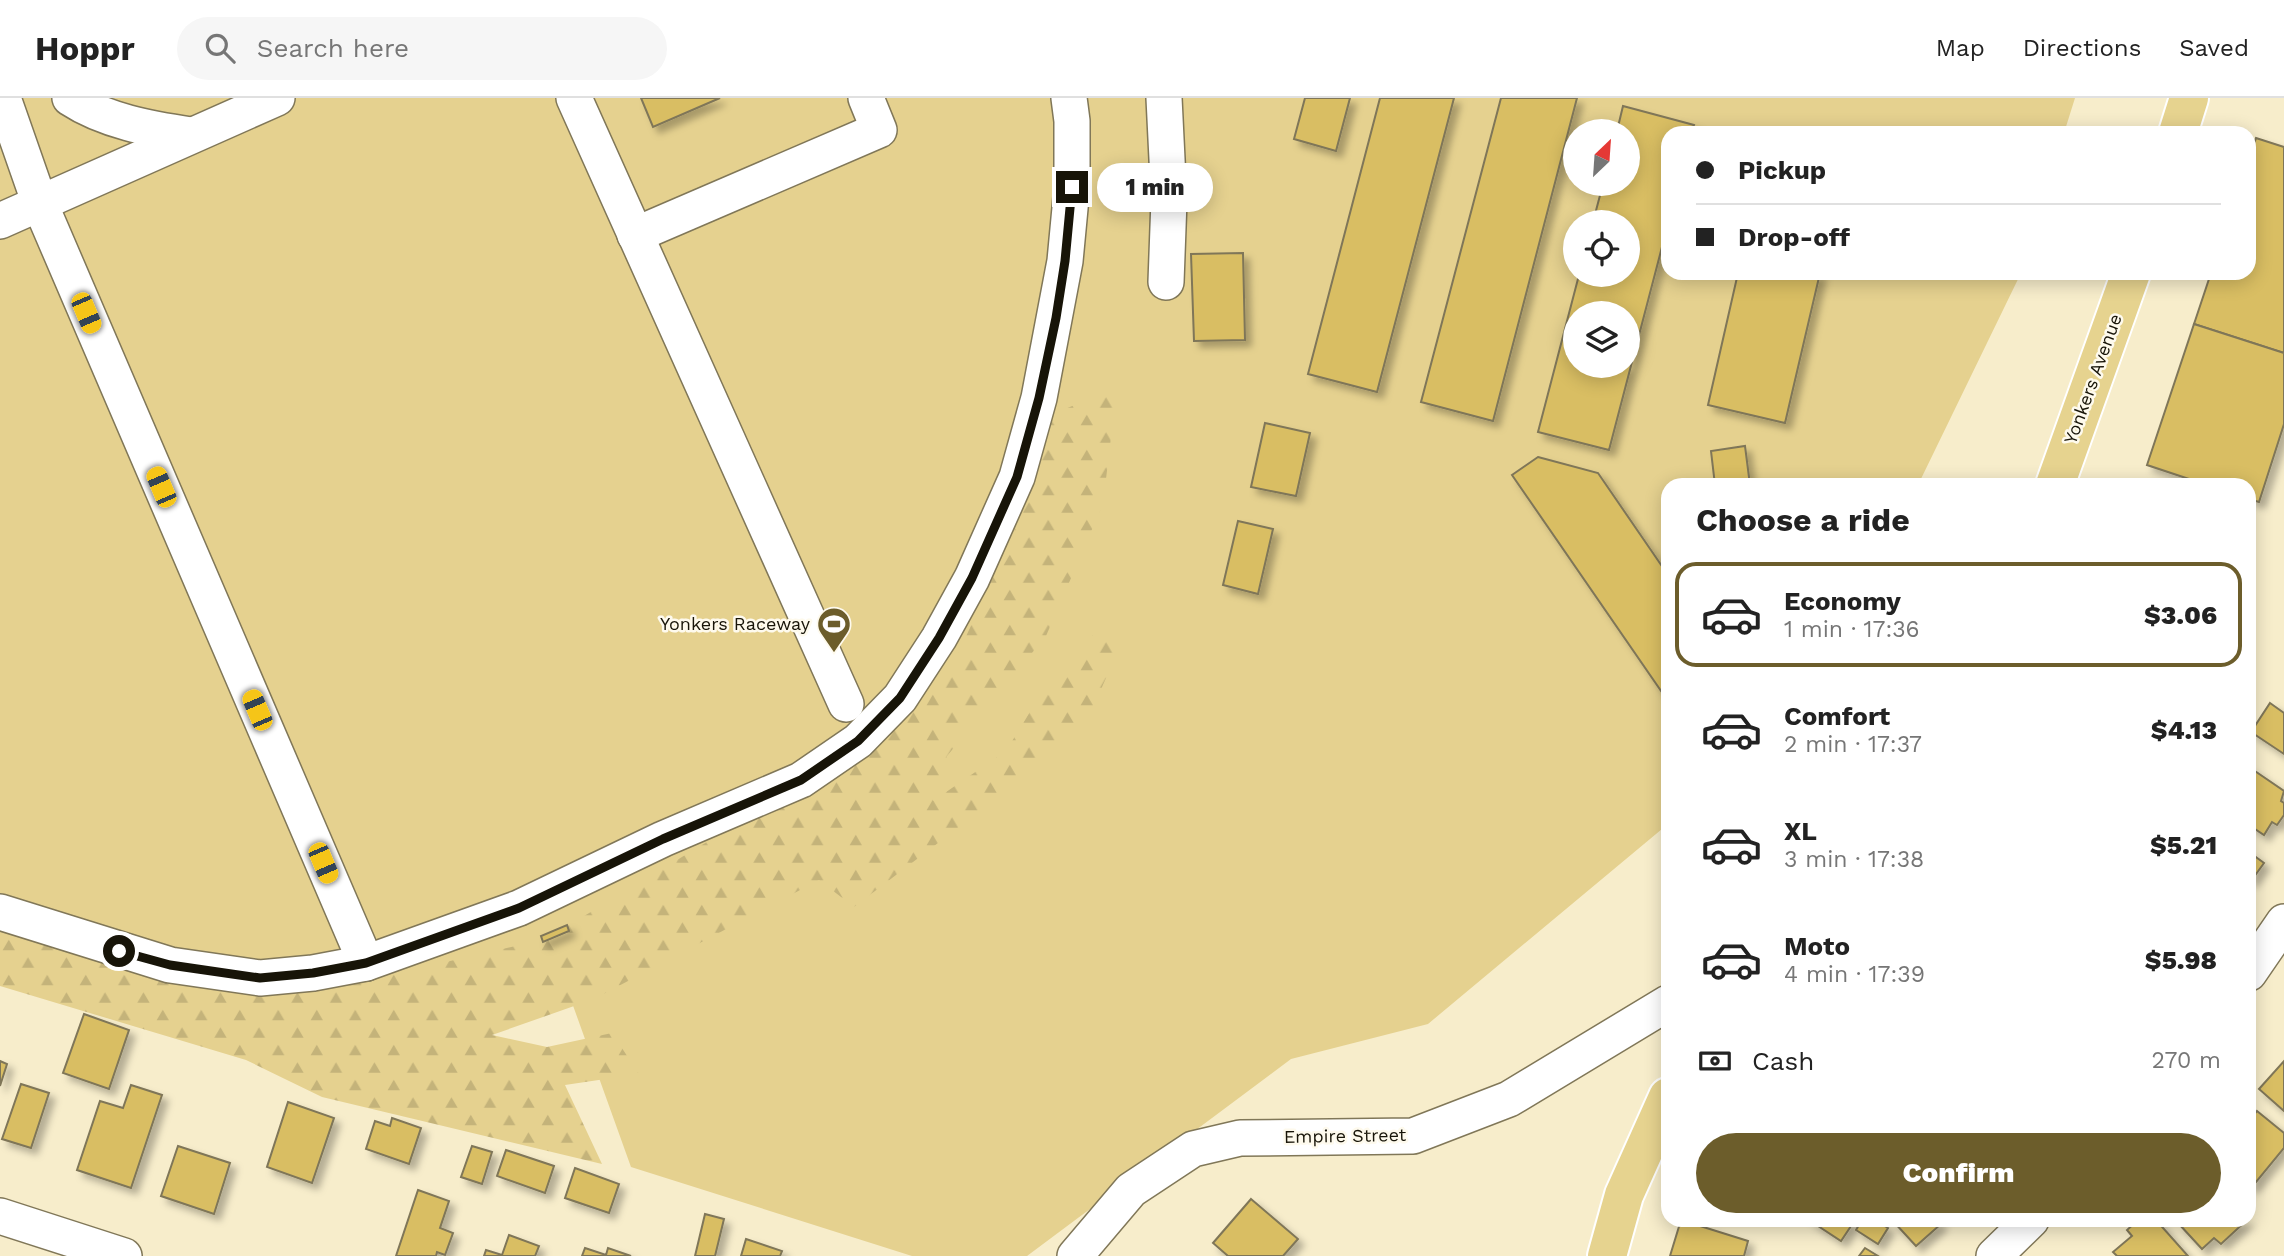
<!DOCTYPE html>
<html lang="en">
<head>
<meta charset="utf-8">
<style>
	:root { --surface:#fff; --page:#f6f6f6; --text:#222; --muted:#767676; --line:#e0e0e0; --accent:#6c5d2b }
	body { margin:0; font-family:"Work Sans",sans-serif; background:var(--page); color:var(--text); height:100vh; display:flex; flex-direction:column; font-size:26px; white-space:nowrap }
	* { box-sizing:border-box; margin:0 }
	p { font-size:23px; color:var(--muted) }
	.icon { flex:none; width:38px; height:38px; fill:none; stroke:currentColor; stroke-width:2; stroke-linecap:round; stroke-linejoin:round }
	.map { position:relative; flex:1; overflow:hidden }
	.sheet { position:absolute; left:1661px; top:380px; width:595px; height:749px; display:flex; flex-direction:column; background:var(--surface); border-radius:21px; box-shadow:0 4px 18px #0003 }
	.sheet>* { flex:none }
	.banner { position:absolute; left:1661px; top:28px; width:595px; height:154px; border-radius:21px; box-shadow:0 4px 18px #0003; display:grid; align-content:center; height:154px; padding:0 35px; background:var(--surface) }
	.needle { width:46px; rotate:25deg }
	.tools { position:absolute; left:1563px; top:21px; display:grid; gap:14px }
	.tools a { display:grid; place-items:center; width:77px; height:77px; border-radius:50%; background:var(--surface); box-shadow:0 4px 18px #0003; font-size:35px }
	.end { position:absolute; width:32px; height:32px; margin:-16px; border:9px solid #171408; background:#fff; box-shadow:0 0 0 4px #fff }
	.from { border-radius:50% }
	.bubble { position:absolute; height:49px; border-radius:24px; background:var(--surface); box-shadow:0 4px 18px #0003; font-size:23px; font-weight:800; line-height:49px; text-align:center }
	.car { position:absolute; width:21px; height:42px; margin:-21px -10px; border-radius:9px; box-shadow:0 0 5px 2px #0007; background:linear-gradient(#f5c518 24%,#345 0 40%,#f5c518 0 76%,#345 0 86%,#f5c518 0) }
	.banner b { display:flex; align-items:center; gap:24px; height:66px; font-size:26px }
	.banner b+b { border-top:2px solid var(--line) }
	.banner i { width:18px; height:18px; background:var(--text) }
	ul { padding:0; list-style:none }
	li { display:flex; align-items:center; gap:21px; height:105px; margin:0 14px 10px; padding:0 21px; border:4px solid transparent; border-radius:21px }
	li div { flex:1 }
	li b { display:block; font-size:26px }
	li em { font-style:normal; font-weight:800 }
	li.active { border-color:var(--accent) }
	li>.icon { width:63px; height:63px; stroke-width:1.5 }
	h2 { padding:0 35px; font-size:32px; line-height:84px }
	.pay { display:flex; align-items:center; gap:18px; height:77px; padding:0 35px; font-size:26px }
	.pay p { margin-inline-start:auto }
	.cta { display:flex; gap:14px; margin-top:auto; padding:14px 35px }
	.cta a { flex:1; height:80px; border-radius:42px; background:var(--accent); color:#fff; font-size:28px; font-weight:800; line-height:80px; text-align:center }
	header { display:flex; align-items:center; gap:42px; box-sizing:border-box; height:98px; padding:0 35px; background:var(--surface); border-bottom:2px solid var(--line) }
	header strong { font-size:33px }
	nav { display:flex; gap:38px; margin-inline-start:auto; font-size:24px }
	.search { width:490px; height:63px; background:var(--page); display:flex; align-items:center; gap:18px; box-sizing:border-box; padding:0 24px; border-radius:38px; color:var(--muted); font-size:26px }
	.map>svg:first-child { display:block }
	.green { fill:#e5d18f; fill-rule:evenodd }
	.forest { fill:url(#forest-firs) }
	.building { fill:#d9be63; stroke:#7f7658; stroke-width:2; fill-rule:evenodd; filter:url(#shadow) }
	.lines { fill:none; stroke-linecap:round; stroke-linejoin:round }
	.minor-casing { stroke:#807758; stroke-width:38 }
	.major-casing { stroke:#fff; stroke-width:42 }
	.minor { stroke:#fff; stroke-width:35 }
	.major { stroke:#e6d38f; stroke-width:38 }
	.route { stroke:#171408; stroke-width:9 }
	.labels { text-anchor:middle; stroke-width:5; stroke-linejoin:round; paint-order:stroke }
	.street-label { font-size:18px; fill:#171408; stroke:#fefaed }
	.poi-label { font-size:18px; fill:#171408; stroke:#fefaed; text-anchor:end }
</style>
</head>
<body>
<header>
<strong>Hoppr</strong>
<div class="search"><svg class="icon" aria-label="search" viewBox="0 0 24 24"><circle cx="10" cy="10" r="6"/><path d="M15 15l6 6"/></svg>Search here</div>
<nav><a>Map</a><a>Directions</a><a>Saved</a></nav>
</header>
<div class="map">
<svg width="2284" height="1158" viewBox="0 0 2284 1158">
	<defs>
		<pattern id="forest-firs" width="22" height="20" patternUnits="userSpaceOnUse" patternTransform="scale(1.75)"><rect width="22" height="20" fill="#e5d18f"/><path d="M5 1l3.5 6h-7zM16 11l3.5 6h-7z" fill="#c4b37a"/></pattern>
		<filter id="shadow"><feDropShadow dx="6" dy="6" stdDeviation="3.5" flood-color="#0004"/></filter>
	</defs>
	<rect width="100%" height="100%" fill="#f7edcb"/>
	<!-- green -->
	<path class="green" d="M 0,0 L 2075,0 L 2064,35 L 1668,35 L 1668,175 L 2021,175 L 1918,387 L 1668,387 L 1668,726 L 1428,926 L 1291,961 L 1027,1158 L 912,1158 L 631,1069 L 557,863 L 304,925 L 0,823 ZM 1575,33 L 1628,33 L 1628,86 L 1575,86 ZM 1575,124 L 1628,124 L 1628,177 L 1575,177 ZM 1575,215 L 1628,215 L 1628,268 L 1575,268 Z"/>
	<!-- forest -->
	<polygon class="forest" points="1117,289 1103,406 1046,538 947,658 933,703 1006,653 1052,578 1100,530 1123,542 1081,636 854,809 819,782 594,901 492,937 547,949 612,935 639,976 565,987 602,1066 322,999 246,962 0,888 0,823 183,882 333,890 546,841 793,692 895,619 958,556 1020,420 1051,317"/>
	<!-- building -->
	<g class="building">
		<polygon points="641,0 720,0 653,29"/>
		<polygon points="1305,0 1350,0 1336,53 1294,41"/>
		<polygon points="1380,0 1454,0 1377,294 1308,276"/>
		<polygon points="1501,0 1577,0 1493,323 1421,304"/>
		<path d="M 1623,8 L 1694,27 L 1691,35 L 1668,35 L 1668,126 L 1609,352 L 1538,334 L 1579,177 L 1628,177 L 1628,124 L 1593,124 L 1603,86 L 1628,86 L 1628,33 L 1617,33 ZM 1575,215 L 1628,215 L 1628,268 L 1575,268 Z"/>
		<polygon points="2256,40 2284,49 2284,255 2194,226 2211,175 2249,175 2249,61"/>
		<polygon points="1243,155 1245,242 1194,243 1191,156"/>
		<polygon points="1738,175 1820,175 1785,325 1708,307"/>
		<polygon points="2194,226 2284,255 2284,326 2259,404 2249,401 2249,387 2207,387 2147,367"/>
		<polygon points="1265,325 1310,335 1296,398 1251,389"/>
		<polygon points="1745,348 1750,387 1715,387 1711,353"/>
		<polygon points="1538,359 1598,375 1668,477 1668,603 1512,377"/>
		<polygon points="1238,423 1273,431 1258,496 1223,487"/>
		<polygon points="2270,605 2284,615 2284,656 2251,634"/>
		<polygon points="2249,669 2284,693 2281,703 2284,705 2284,717 2277,727 2272,724 2264,737 2249,727"/>
		<polygon points="2249,754 2264,765 2251,783 2249,782"/>
		<polygon points="567,827 569,833 543,844 541,838"/>
		<polygon points="84,916 129,932 109,991 63,975"/>
		<polygon points="0,963 7,966 0,988"/>
		<polygon points="2284,963 2284,1013 2259,991"/>
		<polygon points="21,986 49,995 31,1050 2,1041"/>
		<polygon points="131,987 162,997 131,1090 77,1072 100,1003 123,1010"/>
		<polygon points="288,1004 334,1020 312,1085 267,1069"/>
		<polygon points="2257,1013 2284,1035 2284,1050 2252,1089 2249,1087 2249,1023"/>
		<polygon points="392,1020 421,1030 409,1066 366,1051 375,1023 390,1028"/>
		<polygon points="178,1048 230,1065 214,1116 161,1098"/>
		<polygon points="472,1048 492,1054 482,1086 461,1079"/>
		<polygon points="506,1052 554,1068 545,1095 497,1078"/>
		<polygon points="575,1070 619,1086 609,1115 565,1100"/>
		<polygon points="418,1092 449,1103 440,1130 453,1135 445,1157 437,1154 436,1158 396,1158"/>
		<polygon points="1251,1101 1298,1141 1283,1158 1228,1158 1213,1145"/>
		<polygon points="705,1116 724,1121 715,1158 695,1158"/>
		<polygon points="1681,1122 1748,1143 1744,1158 1670,1158"/>
		<polygon points="1809,1122 1855,1122 1841,1143"/>
		<polygon points="1862,1122 1874,1122 1888,1130 1878,1146 1856,1132"/>
		<polygon points="1892,1122 1937,1122 1941,1126 1916,1148"/>
		<polygon points="2138,1122 2156,1122 2188,1158 2117,1158 2113,1154 2132,1138 2127,1132"/>
		<polygon points="2184,1122 2247,1122 2221,1146 2214,1140 2202,1151 2179,1126"/>
		<polygon points="509,1137 539,1148 535,1158 484,1158 486,1152 502,1157"/>
		<polygon points="746,1141 782,1153 780,1158 741,1158"/>
		<polygon points="585,1150 606,1157 608,1150 631,1158 582,1158"/>
		<polygon points="1865,1150 1878,1158 1859,1158"/>
	</g>
	<g class="lines">
		<!-- minor casing -->
		<g class="minor-casing">
			<g id="minor">
				<polyline points="3,0 40,106 366,865"/>
				<path d="M 70,0 C 105,23 150,31 191,37"/>
				<polyline points="574,0 846,606"/>
				<polyline points="1164,0 1169,102 1166,184"/>
				<polyline points="0,123 277,0"/>
				<polyline points="635,137 879,32 866,0"/>
				<polyline points="0,814 170,867 260,880 313,875 366,865 519,810 663,741 801,682 858,643 900,600 939,540 972,480 1017,379 1039,300 1065,163 1072,89 1072,23 1069,0"/>
				<polyline points="2249,875 2284,824"/>
				<polyline points="0,1118 124,1158"/>
				<polyline points="1075,1158 1131,1092 1193,1051 1240,1040 1413,1038 1509,1001 1668,905"/>
				<polyline points="1994,1158 2031,1122"/>
			</g>
		</g>
		<!-- major casing -->
		<g class="major-casing">
			<g id="major">
				<polyline points="2178,35 2189,0"/>
				<polyline points="2055,387 2131,175"/>
				<polyline points="1607,1158 1624,1097 1668,999"/>
			</g>
		</g>
		<!-- minor -->
		<use href="#minor" class="minor"/>
		<!-- major -->
		<use href="#major" class="major"/>
	</g>
	<g class="lines">
		<!-- route -->
		<polyline class="route" points="119,853 170,867 260,880 313,875 366,865 519,810 663,741 801,682 858,643 900,600 939,540 972,480 1017,379 1039,300 1056,220 1065,163 1072,89"/>
	</g>
	<!-- icons -->
	<defs>
		<g id="stadium-pin" transform="scale(1.75)"><path d="M0 17L-7.5 6A9.5 9.5 0 1 1 7.5 6Z" fill="#6c5d2b" stroke="#fefaed"/><path d="M0-5a6.5 5 0 1 0 0 10a6.5 5 0 1 0 0-10ZM-3.5-1.8h7v3.6h-7Z" fill="#fff"/></g>
	</defs>
	<g fill-rule="evenodd">
		<use href="#stadium-pin" x="834" y="526"/>
	</g>
	<g class="labels">
		<!-- street labels -->
		<g class="street-label">
			<text transform="translate(2093 281) rotate(-70)" y="6">Yonkers Avenue</text>
			<text transform="translate(1345 1038) rotate(-1)" y="6">Empire Street</text>
		</g>
		<!-- poi labels -->
		<g class="poi-label">
			<text x="810" y="532">Yonkers Raceway</text>
		</g>
	</g>
</svg>
<div class="tools">
<a><svg class="needle" viewBox="-14 -14 28 28"><path d="M0-13l5 13h-10z" fill="#e53935"/><path d="M0 13l5-13h-10z" fill="#767676"/></svg></a>
<a><svg class="icon" aria-label="locate" viewBox="0 0 24 24"><circle cx="12" cy="12" r="6"/><path d="M12 2v4M12 18v4M2 12h4M18 12h4"/></svg></a>
<a><svg class="icon" aria-label="layers" viewBox="0 0 24 24"><path d="M12 4l9 5-9 5-9-5zM3 14l9 5 9-5"/></svg></a>
</div>
<i class="end from" style="left:119px;top:853px"></i>
<i class="end" style="left:1072px;top:89px"></i>
<div class="bubble" style="left:1097px;top:65px;width:116px">1 min</div>
<i class="car" style="left:86px;top:215px;rotate:157deg"></i>
<i class="car" style="left:161px;top:389px;rotate:337deg"></i>
<i class="car" style="left:257px;top:612px;rotate:337deg"></i>
<i class="car" style="left:323px;top:765px;rotate:157deg"></i>
<div class="banner">
<b><i class="from"></i>Pickup</b>
<b><i></i>Drop-off</b>
</div>
<section class="sheet">
<h2>Choose a ride</h2>
<ul>
<li class="active"><svg class="icon" aria-label="car" viewBox="0 0 24 24"><path d="M5 17H2v-5l4-1 3-4h7l3 4 3 1v5h-3M9 17h6M6 11h13"/><circle cx="7" cy="17" r="2"/><circle cx="17" cy="17" r="2"/></svg><div><b>Economy</b><p>1 min · 17:36</p></div><em>$3.06</em></li>
<li><svg class="icon" aria-label="car" viewBox="0 0 24 24"><path d="M5 17H2v-5l4-1 3-4h7l3 4 3 1v5h-3M9 17h6M6 11h13"/><circle cx="7" cy="17" r="2"/><circle cx="17" cy="17" r="2"/></svg><div><b>Comfort</b><p>2 min · 17:37</p></div><em>$4.13</em></li>
<li><svg class="icon" aria-label="car" viewBox="0 0 24 24"><path d="M5 17H2v-5l4-1 3-4h7l3 4 3 1v5h-3M9 17h6M6 11h13"/><circle cx="7" cy="17" r="2"/><circle cx="17" cy="17" r="2"/></svg><div><b>XL</b><p>3 min · 17:38</p></div><em>$5.21</em></li>
<li><svg class="icon" aria-label="car" viewBox="0 0 24 24"><path d="M5 17H2v-5l4-1 3-4h7l3 4 3 1v5h-3M9 17h6M6 11h13"/><circle cx="7" cy="17" r="2"/><circle cx="17" cy="17" r="2"/></svg><div><b>Moto</b><p>4 min · 17:39</p></div><em>$5.98</em></li>
</ul>
<div class="pay"><svg class="icon" aria-label="cash" viewBox="0 0 24 24"><path d="M3 7h18v10H3z"/><circle cx="12" cy="12" r="2"/></svg>Cash<p>270 m</p></div>
<div class="cta"><a>Confirm</a></div>
</section>
</div>
</body>
</html>
